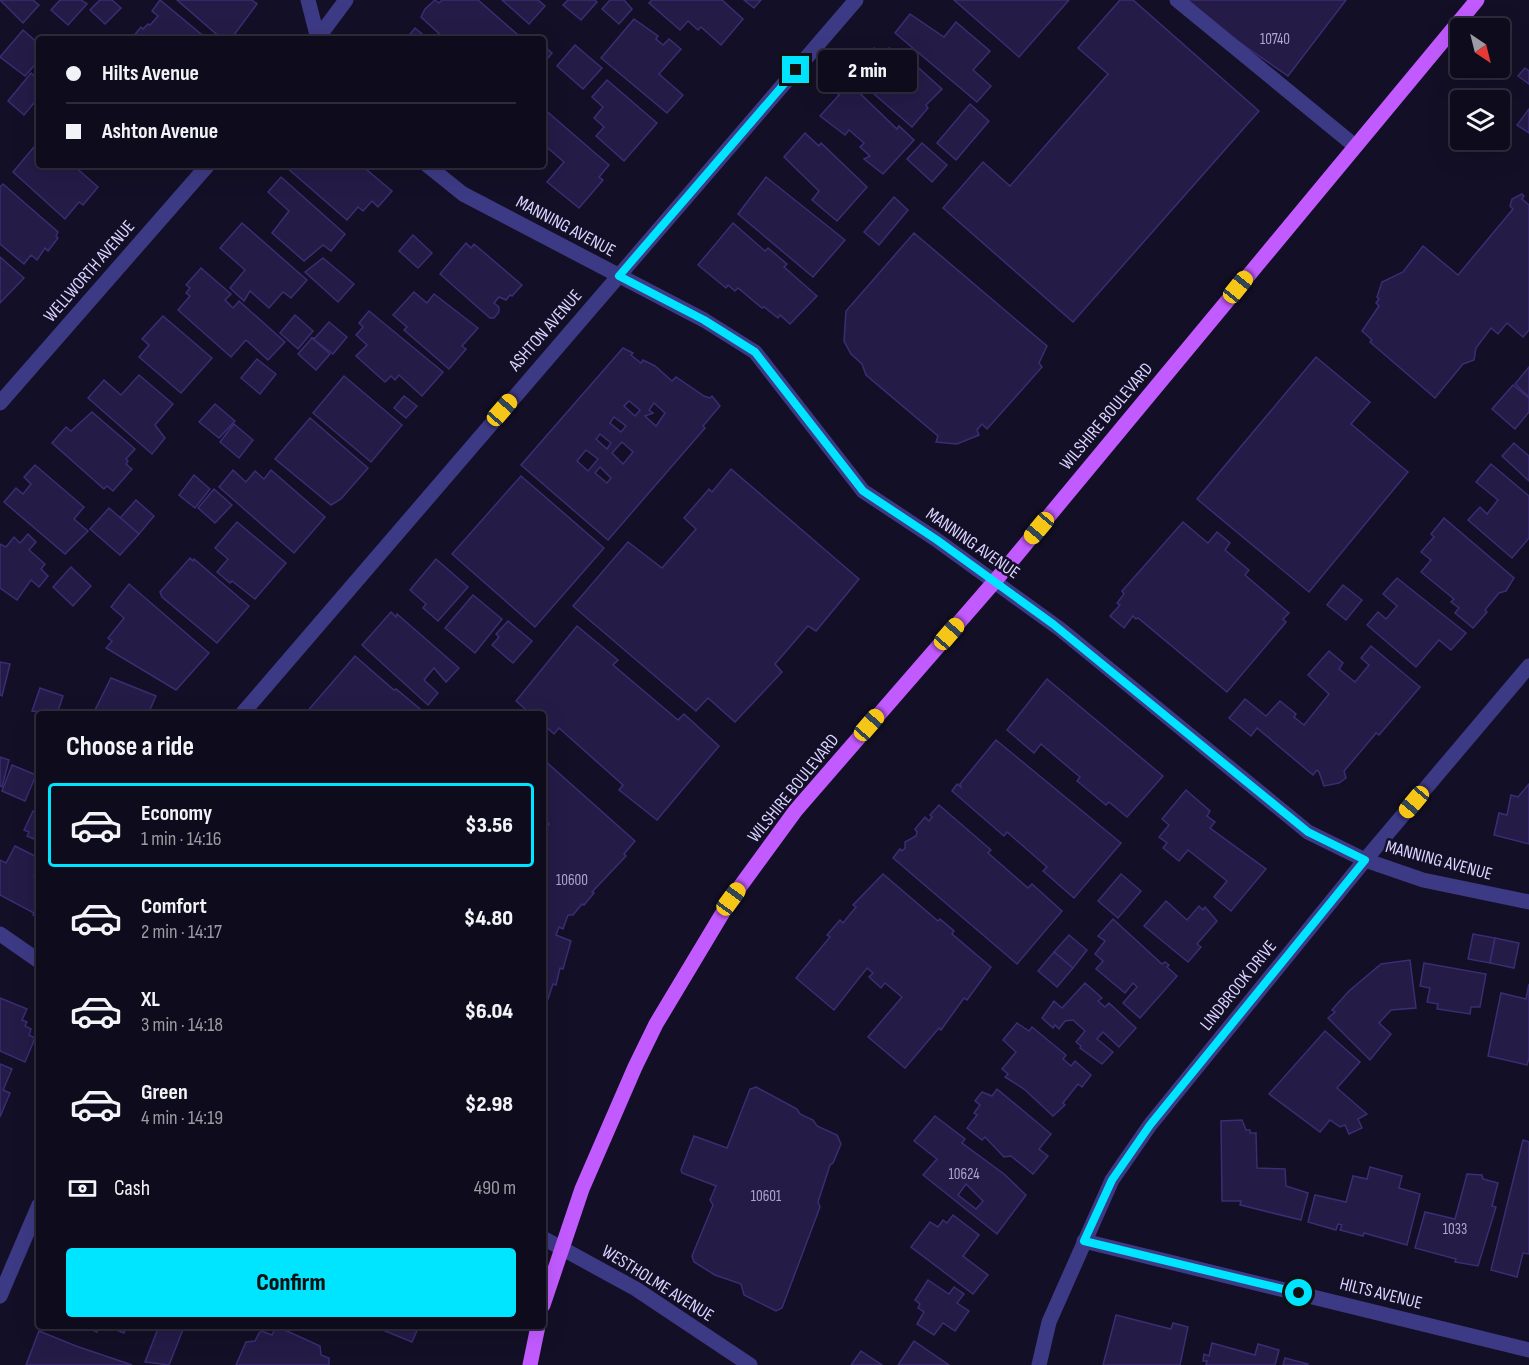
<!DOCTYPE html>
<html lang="en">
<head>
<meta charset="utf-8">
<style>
	:root { --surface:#0e0b1c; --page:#171425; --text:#f1f3f6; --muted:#9b9ba3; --line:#2e2b3b; --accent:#00e5ff }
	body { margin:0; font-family:"Sofia Sans Condensed",sans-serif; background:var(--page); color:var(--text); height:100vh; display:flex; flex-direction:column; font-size:22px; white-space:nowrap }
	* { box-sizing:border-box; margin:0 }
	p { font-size:20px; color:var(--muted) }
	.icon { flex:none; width:33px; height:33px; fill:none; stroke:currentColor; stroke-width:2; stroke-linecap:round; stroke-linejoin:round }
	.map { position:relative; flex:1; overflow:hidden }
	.drawer { position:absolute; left:36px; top:711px; width:510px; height:618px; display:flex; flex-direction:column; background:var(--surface); border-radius:6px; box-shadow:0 6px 24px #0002,0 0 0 2px var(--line) }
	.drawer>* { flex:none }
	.banner { position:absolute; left:36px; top:36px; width:510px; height:132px; border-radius:6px; box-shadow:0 6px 24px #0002,0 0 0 2px var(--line); display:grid; align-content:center; height:132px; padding:0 30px; background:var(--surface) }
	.needle { width:39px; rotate:145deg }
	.fabs { position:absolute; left:1450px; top:18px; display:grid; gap:12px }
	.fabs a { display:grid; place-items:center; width:60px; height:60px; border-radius:6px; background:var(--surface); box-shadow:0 6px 24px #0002,0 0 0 2px var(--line); font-size:30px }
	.end { position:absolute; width:27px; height:27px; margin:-14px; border:8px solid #00e5ff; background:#111; box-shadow:0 0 0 3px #111 }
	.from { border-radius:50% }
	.bubble { position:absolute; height:42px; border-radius:6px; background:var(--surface); box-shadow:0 6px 24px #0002,0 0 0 2px var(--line); font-size:20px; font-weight:800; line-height:42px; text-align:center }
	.car { position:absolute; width:18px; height:36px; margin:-18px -9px; border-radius:8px; box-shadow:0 0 4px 2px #0007; background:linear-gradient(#f5c518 24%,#345 0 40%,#f5c518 0 76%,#345 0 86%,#f5c518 0) }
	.banner b { display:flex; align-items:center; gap:21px; height:57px; font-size:22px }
	.banner b+b { border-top:2px solid var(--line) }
	.banner i { width:15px; height:15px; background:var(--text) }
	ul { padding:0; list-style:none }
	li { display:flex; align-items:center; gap:18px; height:84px; margin:0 12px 9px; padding:0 18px; border:3px solid transparent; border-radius:6px }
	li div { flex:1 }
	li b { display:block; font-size:22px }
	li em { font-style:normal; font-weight:800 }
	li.on { border-color:var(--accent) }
	li>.icon { width:54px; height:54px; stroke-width:1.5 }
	h2 { padding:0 30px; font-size:27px; line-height:72px }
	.pay { display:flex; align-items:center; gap:15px; height:66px; padding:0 30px; font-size:22px }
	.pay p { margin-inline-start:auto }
	.primary-button { display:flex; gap:12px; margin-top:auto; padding:12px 30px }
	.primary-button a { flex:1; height:69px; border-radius:6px; background:var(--accent); color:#111; font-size:24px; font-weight:800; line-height:69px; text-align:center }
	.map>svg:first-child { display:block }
	.building { fill:#241b47; stroke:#3b2d73; stroke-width:1.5; fill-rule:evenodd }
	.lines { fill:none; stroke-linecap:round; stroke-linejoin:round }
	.minor { stroke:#3d3a85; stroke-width:15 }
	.major { stroke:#c25bff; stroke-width:15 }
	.route { stroke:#00e5ff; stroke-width:8 }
	.labels { text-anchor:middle; stroke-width:5; stroke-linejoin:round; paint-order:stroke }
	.number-label { font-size:15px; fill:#aca6d1 }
	.street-label { font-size:18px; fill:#d9d4ff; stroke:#130f26 }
</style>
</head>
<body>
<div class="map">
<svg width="1529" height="1365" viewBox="0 0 1529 1365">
	<rect width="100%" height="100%" fill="#130f26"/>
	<!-- building -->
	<g class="building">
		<polygon points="0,0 33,0 39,5 23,23"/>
		<polygon points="60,0 81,0 87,4 68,25 51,10"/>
		<polygon points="100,0 112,0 121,8 105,24 90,10"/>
		<polygon points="160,0 207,39 132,38 141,27 143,29 148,24 150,25 158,16 152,11"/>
		<polygon points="177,0 252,0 257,4 231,39 222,39"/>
		<polygon points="435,0 439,3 442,0 478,0 517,34 512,39 445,39 421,17 425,9"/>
		<polygon points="502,0 538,0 545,6 529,24"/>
		<polygon points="568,0 595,0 597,2 581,20 563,5"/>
		<polygon points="610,0 624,0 632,9 619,24 602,9"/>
		<polygon points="652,0 722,0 743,19 721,45 701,27 698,30 688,21 680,30 649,3"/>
		<polygon points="744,0 761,0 754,8"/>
		<polygon points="954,0 1069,0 1019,57"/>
		<polygon points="1120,0 1133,0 1259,111 1073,322 943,208 983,162 1010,186 1108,74 1078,48"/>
		<polygon points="1183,0 1346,0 1288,76 1181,2"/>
		<polygon points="910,14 944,37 956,22 990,51 973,70 991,86 977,102 895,33"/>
		<polygon points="634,19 658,36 656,39 663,45 669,39 681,49 659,74 683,95 667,113 601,58"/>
		<polygon points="415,28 428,39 406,39"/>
		<polygon points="23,30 39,44 39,60 25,76 0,57"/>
		<polygon points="543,45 552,53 543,64"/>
		<polygon points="575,45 602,68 583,89 557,66"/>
		<polygon points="874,48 882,56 889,48 908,64 911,61 942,89 926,105 928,108 912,127 851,74"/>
		<polygon points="1525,68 1529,71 1529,84 1518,76"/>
		<polygon points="31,73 39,80 39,97 24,115 8,101"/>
		<polygon points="607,80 657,123 624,161 596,136 604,127 594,118 603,107 592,97"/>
		<polygon points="846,80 897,129 899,126 914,140 883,174 864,159 870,156 860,147 864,143 849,130 845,135 820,116 839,95 835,92"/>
		<polygon points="970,104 989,121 956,160 937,143"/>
		<polygon points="543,108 609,165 599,177 603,180 579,208 547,182 564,162 543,144"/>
		<polygon points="1529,109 1529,133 1517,125"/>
		<polygon points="805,133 819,146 821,143 867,187 837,221 812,200 819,191 784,157"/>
		<polygon points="39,141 39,165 73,165 98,187 83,205 79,202 65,219 13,172"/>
		<polygon points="922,143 947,165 932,182 907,159"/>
		<polygon points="288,165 361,165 392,191 378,207 372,201 363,211 358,207 347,220 286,167"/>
		<polygon points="281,177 345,234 331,251 323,245 304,261 272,233 289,211 268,192"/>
		<polygon points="766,177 845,240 813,277 738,214"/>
		<polygon points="3,184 58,232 56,236 58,238 48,251 45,248 37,260 31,255 24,264 0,244 0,187"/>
		<polygon points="1522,194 1524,196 1522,199 1529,205 1529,330 1523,337 1507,323 1498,334 1491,328 1476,348 1474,360 1463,364 1435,398 1370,342 1372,340 1362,331 1379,306 1376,303 1379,299 1377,297 1382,282 1403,272 1423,246 1458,275 1513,209 1510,206 1512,199"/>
		<polygon points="894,197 908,210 879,245 864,232"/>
		<polygon points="242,223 307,280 291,298 283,292 269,308 250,291 244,301 230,288 245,270 220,248"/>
		<polygon points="733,223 765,251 768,248 787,264 784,267 817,296 790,324 780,315 778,318 764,307 762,308 738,288 735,291 728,285 726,288 698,265"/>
		<polygon points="914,233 1047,346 1039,363 1042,367 987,429 982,424 977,430 979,435 957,444 936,442 938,436 866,375 862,364 851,354 844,341 846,311"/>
		<polygon points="413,235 432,253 418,268 399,251"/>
		<polygon points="466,243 471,248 474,244 522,285 512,296 510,295 506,300 499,297 494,303 499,307 499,312 494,318 490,318 440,274"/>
		<polygon points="0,257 24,278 0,303"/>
		<polygon points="323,258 354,284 338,302 305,272"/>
		<polygon points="201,268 231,294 225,300 233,308 239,301 285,342 268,360 246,340 231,357 178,310 190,296 186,293 190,288 186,285"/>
		<polygon points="414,292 427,303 434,294 478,328 462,346 466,349 449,369 404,330 407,327 393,315"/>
		<polygon points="369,311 443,372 422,396 399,375 395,380 391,376 385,382 356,356 367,345 356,335 363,327 359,323"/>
		<polygon points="295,315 313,331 298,349 280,333"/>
		<polygon points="163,316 212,358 181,393 139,357 149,345 142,339"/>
		<polygon points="329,322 347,337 333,354 312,338 315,338"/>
		<polygon points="312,338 330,354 316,370 298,354"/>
		<path d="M 623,348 L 633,353 L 631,355 L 641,363 L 643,360 L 655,366 L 672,381 L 676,377 L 704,396 L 710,398 L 712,396 L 720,406 L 703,426 L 705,428 L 608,540 L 521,465 ZM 629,401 L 640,410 L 635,416 L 624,406 ZM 654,403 L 665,413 L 656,426 L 645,416 L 653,413 L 649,410 ZM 614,417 L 626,426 L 621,432 L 610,423 ZM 600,434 L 611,443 L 607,449 L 596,439 ZM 622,442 L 633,452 L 623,464 L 612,453 ZM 586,450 L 598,459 L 588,471 L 577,461 ZM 600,467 L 611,478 L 607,483 L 595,473 Z"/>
		<polygon points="1316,357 1370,402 1351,424 1408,472 1309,592 1197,499"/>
		<polygon points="257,359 276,374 260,394 241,378"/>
		<polygon points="1529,367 1529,397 1515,384"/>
		<polygon points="139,375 173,404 155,425 165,438 152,454 88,398 104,380 121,395"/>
		<polygon points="344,376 402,425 371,462 313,413"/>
		<polygon points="1513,385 1529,398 1529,412 1515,429 1492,409"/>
		<polygon points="404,396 417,406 406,418 394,408"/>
		<polygon points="215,404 235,421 219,438 199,422"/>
		<polygon points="92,412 135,449 126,459 128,461 126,464 132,469 113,491 107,486 104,489 52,443 66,427 71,431"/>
		<polygon points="310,418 368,468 341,499 331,505 275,459"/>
		<polygon points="234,424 253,440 239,458 220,442"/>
		<polygon points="1514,443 1529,456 1529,481 1502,456"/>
		<polygon points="1491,464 1529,496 1529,538 1512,558 1468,520 1480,507 1487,514 1498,500 1476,482"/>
		<polygon points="35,465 84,507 74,519 88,531 65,554 4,502 16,488 23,494 31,484 24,477"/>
		<polygon points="731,469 859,579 816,631 808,626 775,664 782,672 735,722 708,698 696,711 573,606 628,542 662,568 696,529 684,518 709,489 712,492"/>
		<polygon points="233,470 246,482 255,471 264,479 271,470 325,517 294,553 219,487"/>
		<polygon points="194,475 210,489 195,508 179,495"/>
		<polygon points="521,476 604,548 535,627 452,554"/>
		<polygon points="214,489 232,505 215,523 198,508"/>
		<polygon points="136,500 154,516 139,534 120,518"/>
		<polygon points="109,508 139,534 120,555 90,529"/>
		<polygon points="1444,518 1514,578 1506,591 1499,593 1485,610 1487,612 1473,628 1455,613 1459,608 1451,602 1454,599 1421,572 1431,560 1421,552 1434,537 1431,534"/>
		<polygon points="237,522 286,563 255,599 232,581 230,583 217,572 228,559 215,548"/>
		<polygon points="1183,522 1208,543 1217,532 1230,543 1225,550 1249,570 1245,575 1289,613 1283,619 1286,622 1227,692 1138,618 1136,619 1133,616 1124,628 1110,616 1120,605 1117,603 1124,594 1122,591"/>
		<polygon points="28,534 36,542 29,550 45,564 41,569 48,576 39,587 31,580 17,600 0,588 0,544 6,547 14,537 20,543"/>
		<polygon points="190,558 193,561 194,559 249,606 217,643 162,597 160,592"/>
		<polygon points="436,559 468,587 438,621 423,608 426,604 410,590"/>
		<polygon points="71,567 91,586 73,606 53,587"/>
		<polygon points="1397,578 1466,633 1451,650 1439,640 1416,667 1367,625 1378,612 1386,619 1397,606 1383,594"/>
		<polygon points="129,584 209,653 176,690 106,648 112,641 108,638 124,618 111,607"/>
		<polygon points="1343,585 1362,600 1346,620 1327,605"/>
		<polygon points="473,595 502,619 475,653 445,628"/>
		<polygon points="391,612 396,617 397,614 459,668 446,682 434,668 424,680 438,693 428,705 362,645"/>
		<polygon points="508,621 532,641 513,663 492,645 499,637 496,634"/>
		<polygon points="577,626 618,660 613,665 678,720 684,714 719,746 657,820 619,790 623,785 559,728 554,734 543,724 543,714 531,714 516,701"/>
		<polygon points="1371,646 1420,687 1379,735 1376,733 1372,738 1344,771 1346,778 1339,783 1324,786 1319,772 1317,770 1313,775 1257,728 1251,736 1229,718 1245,699 1266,716 1280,701 1296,714 1294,717 1304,725 1329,694 1308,675 1329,651 1343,663 1339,669 1355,682 1369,665 1361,658"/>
		<polygon points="355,656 394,690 396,689 426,714 305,714"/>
		<polygon points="0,662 10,664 2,696 0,695"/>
		<polygon points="111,678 156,696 148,714 93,714"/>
		<polygon points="1047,679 1163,776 1127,817 1109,802 1106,805 1077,781 1080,777 1041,744 1034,753 1007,730"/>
		<polygon points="40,688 63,696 57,714 32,711"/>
		<polygon points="996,740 1121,843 1074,898 1043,871 1047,867 1007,832 1004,836 952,791 957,784 961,787 960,784"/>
		<polygon points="0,757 9,760 2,787 0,786"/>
		<polygon points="544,760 635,841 624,854 626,856 592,892 594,893 584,905 582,904 573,915 568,915 563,929 559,927 556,935 571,941 563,969 560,968 556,985 553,984 548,999 543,997 543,831 549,824 543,818"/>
		<polygon points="12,765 36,775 25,801 2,791"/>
		<polygon points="1529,784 1529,844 1494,835 1499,813 1507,815 1511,795 1518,797"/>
		<polygon points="1186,790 1210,811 1207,816 1215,822 1210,828 1266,869 1231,911 1214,897 1227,881 1188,850 1179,861 1163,848 1167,843 1159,837 1169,825 1162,819"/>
		<polygon points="939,805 991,850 988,853 1028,888 1032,884 1062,911 1017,964 893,858 900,849 902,851 905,848 905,842 916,836 917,832 915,829 925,817 929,821 932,817 930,815"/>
		<polygon points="33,811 39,813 39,841 27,836 29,832 24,830"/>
		<polygon points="15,846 39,858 34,876 39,878 37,917 33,915 34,913 0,895 0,860 6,863"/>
		<polygon points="883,874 938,921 940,919 954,931 952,934 991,967 967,1000 964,998 941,1030 939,1028 905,1068 868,1037 902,997 885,983 881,988 869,977 873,973 867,968 834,1010 796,978 830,937 827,935 840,920 843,923 856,907 853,905"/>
		<polygon points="1121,874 1141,891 1118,918 1098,901"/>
		<polygon points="1166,901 1187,920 1199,906 1203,910 1205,907 1217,921 1197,944 1201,947 1188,962 1144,926"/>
		<polygon points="1113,919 1162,964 1165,962 1169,965 1167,967 1177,976 1140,1018 1123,1003 1137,987 1133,983 1125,993 1096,969 1103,961 1095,954 1105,941 1098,936"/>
		<polygon points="1473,934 1495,938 1490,963 1468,959"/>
		<polygon points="1069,935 1087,950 1073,968 1054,952"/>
		<polygon points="1495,938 1519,943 1514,968 1490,963"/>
		<polygon points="1054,952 1073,968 1057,987 1038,971"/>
		<polygon points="1410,960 1416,1008 1391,1010 1379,1023 1391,1034 1370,1060 1328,1018 1335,1012 1332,1010 1349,991 1381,964"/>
		<polygon points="1424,963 1486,974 1480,1007 1471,1007 1470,1014 1437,1009 1438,1004 1427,1002 1430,988 1420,986"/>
		<polygon points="1085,983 1102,998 1098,1001 1105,1007 1109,1003 1136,1028 1119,1047 1103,1032 1097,1039 1113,1052 1102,1064 1080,1048 1081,1046 1076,1042 1085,1031 1073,1020 1065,1021 1059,1029 1055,1025 1053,1028 1042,1018 1054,1001 1062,1008"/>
		<polygon points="1529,984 1529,1058 1527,1065 1488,1056 1501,993 1526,999"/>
		<polygon points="0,998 27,1009 22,1020 27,1022 25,1026 31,1029 29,1035 35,1038 25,1062 0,1051"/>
		<polygon points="1017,1023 1029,1031 1032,1027 1066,1055 1063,1059 1071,1066 1075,1061 1091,1075 1082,1087 1078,1084 1063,1103 1065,1105 1053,1116 1024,1089 1005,1077 1008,1074 1002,1069 1016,1052 1003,1040"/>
		<polygon points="1325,1031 1360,1062 1337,1088 1367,1114 1358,1119 1362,1128 1349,1134 1345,1125 1340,1127 1330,1120 1320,1132 1269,1094"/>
		<polygon points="0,1064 12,1069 3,1090 10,1093 0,1117"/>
		<polygon points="756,1087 797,1109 800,1114 813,1120 817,1126 837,1135 841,1144 833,1163 830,1165 818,1202 820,1207 782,1308 776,1311 744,1295 741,1284 715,1275 694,1262 692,1256 713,1205 710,1200 716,1186 682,1173 681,1170 694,1136 727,1148 750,1089"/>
		<polygon points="997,1089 1051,1134 1039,1149 1048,1156 1033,1174 1011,1156 1004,1157 985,1137 982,1140 967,1128 977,1115 974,1113 980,1105 975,1101 982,1092 992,1096"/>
		<path d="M 935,1116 L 965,1139 L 962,1143 L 1004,1174 L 1026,1195 L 997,1234 L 923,1175 L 937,1159 L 914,1141 ZM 966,1184 L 983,1201 L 976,1209 L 958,1195 Z"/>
		<polygon points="1242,1120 1246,1130 1250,1130 1250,1133 1256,1133 1257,1168 1285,1169 1286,1186 1308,1193 1301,1220 1240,1205 1241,1201 1222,1201 1221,1121"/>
		<polygon points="1523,1140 1529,1142 1529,1254 1523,1253 1517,1277 1491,1270"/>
		<polygon points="1370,1167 1402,1176 1399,1188 1420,1194 1407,1245 1364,1233 1363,1236 1340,1230 1342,1225 1338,1224 1336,1230 1308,1222 1315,1195 1346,1202 1353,1176 1367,1179"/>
		<polygon points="1467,1174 1482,1175 1483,1179 1498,1183 1492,1206 1496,1207 1478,1266 1455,1262 1456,1259 1415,1248 1425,1212 1455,1219"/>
		<polygon points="953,1215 979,1235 963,1256 988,1275 973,1294 911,1247 930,1222 938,1227 943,1220 947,1223"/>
		<polygon points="928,1280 949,1294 954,1287 964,1294 957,1303 969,1311 955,1331 943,1323 934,1335 917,1324 924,1312 918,1308 920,1304 915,1300"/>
		<polygon points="1116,1315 1171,1329 1173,1323 1188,1327 1180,1365 1103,1365"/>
		<polygon points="82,1326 99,1326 97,1332"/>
		<polygon points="106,1326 127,1326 124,1333"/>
		<polygon points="159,1326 184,1327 169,1365 145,1362"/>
		<polygon points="276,1326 320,1346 321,1355 329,1358 329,1365 236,1365 246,1342 255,1341 259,1333 262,1331 272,1335"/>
		<polygon points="373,1326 419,1326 412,1342"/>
		<polygon points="39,1331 76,1346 132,1365 26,1365"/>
		<polygon points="914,1341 949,1365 898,1365"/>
		<polygon points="1212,1343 1255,1355 1258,1344 1279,1350 1275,1365 1206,1365 1207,1361 1203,1361 1204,1354 1209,1356"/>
		<polygon points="861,1351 882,1365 851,1365"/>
		<polygon points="1285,1358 1308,1364 1308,1365 1283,1365"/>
	</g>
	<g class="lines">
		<!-- minor -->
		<g class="minor">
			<polyline points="308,0 318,39"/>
			<polyline points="1177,0 1355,146"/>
			<polyline points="317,39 346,0"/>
			<polyline points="427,165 463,194 704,320 755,352 863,491 934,538 1060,629 1308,832 1365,860 1423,880 1529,902"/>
			<polyline points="0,403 208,165"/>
			<polyline points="242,714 856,0"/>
			<polyline points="0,934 39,961"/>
			<polyline points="543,1238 636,1289 750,1365"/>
			<polyline points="1084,1241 1529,1350"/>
			<polyline points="0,1296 39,1205"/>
			<polyline points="1039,1365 1049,1322 1112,1180 1150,1125 1365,860 1529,666"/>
		</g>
		<!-- major -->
		<g class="major">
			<polyline points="543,1305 582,1189 635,1067 656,1024 731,899 796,810 995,581 1477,0"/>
			<polyline points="530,1365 538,1326"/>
		</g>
	</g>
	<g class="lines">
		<!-- route -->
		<polyline class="route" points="796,70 619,276 704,320 755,352 863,491 937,540 1053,624 1308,832 1365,860 1150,1125 1112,1180 1084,1241 1299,1293"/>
	</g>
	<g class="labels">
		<!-- number labels -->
		<g class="number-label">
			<text x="1275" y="44">10740</text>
			<text x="572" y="885">10600</text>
			<text x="964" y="1179">10624</text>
			<text x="766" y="1201">10601</text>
			<text x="1455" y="1234">1033</text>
		</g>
		<!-- street labels -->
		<g class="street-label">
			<text transform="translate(566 226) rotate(28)" y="6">MANNING AVENUE</text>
			<text transform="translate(89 271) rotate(-49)" y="6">WELLWORTH AVENUE</text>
			<text transform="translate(545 330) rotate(-49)" y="6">ASHTON AVENUE</text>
			<text transform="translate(1106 416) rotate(-50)" y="6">WILSHIRE BOULEVARD</text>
			<text transform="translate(973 543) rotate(35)" y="6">MANNING AVENUE</text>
			<text transform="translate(793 788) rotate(-51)" y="6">WILSHIRE BOULEVARD</text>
			<text transform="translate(1439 860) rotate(15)" y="6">MANNING AVENUE</text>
			<text transform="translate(1238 985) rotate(-51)" y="6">LINDBROOK DRIVE</text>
			<text transform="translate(658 1283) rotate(32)" y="6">WESTHOLME AVENUE</text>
			<text transform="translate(1381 1293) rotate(14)" y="6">HILTS AVENUE</text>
		</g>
	</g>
</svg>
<div class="fabs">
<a><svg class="needle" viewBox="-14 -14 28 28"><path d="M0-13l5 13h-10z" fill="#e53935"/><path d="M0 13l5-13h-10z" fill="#9b9ba3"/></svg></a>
<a><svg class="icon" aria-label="layers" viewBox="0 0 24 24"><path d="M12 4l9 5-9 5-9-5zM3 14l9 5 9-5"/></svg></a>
</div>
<i class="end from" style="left:1299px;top:1293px"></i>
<i class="end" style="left:796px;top:70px"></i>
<div class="bubble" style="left:818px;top:50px;width:99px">2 min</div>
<i class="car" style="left:1238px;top:287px;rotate:39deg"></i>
<i class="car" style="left:502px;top:410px;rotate:41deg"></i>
<i class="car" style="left:1039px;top:528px;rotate:220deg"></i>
<i class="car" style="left:949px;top:634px;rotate:41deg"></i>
<i class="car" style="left:869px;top:725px;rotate:41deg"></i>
<i class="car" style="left:1414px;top:802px;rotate:220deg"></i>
<i class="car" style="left:731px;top:899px;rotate:36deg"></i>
<div class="banner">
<b><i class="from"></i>Hilts Avenue</b>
<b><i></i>Ashton Avenue</b>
</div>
<section class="drawer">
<h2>Choose a ride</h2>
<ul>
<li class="on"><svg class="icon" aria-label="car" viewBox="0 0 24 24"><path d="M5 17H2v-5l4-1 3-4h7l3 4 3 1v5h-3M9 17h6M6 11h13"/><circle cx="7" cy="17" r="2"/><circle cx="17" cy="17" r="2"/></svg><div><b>Economy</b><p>1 min · 14:16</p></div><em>$3.56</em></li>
<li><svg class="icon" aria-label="car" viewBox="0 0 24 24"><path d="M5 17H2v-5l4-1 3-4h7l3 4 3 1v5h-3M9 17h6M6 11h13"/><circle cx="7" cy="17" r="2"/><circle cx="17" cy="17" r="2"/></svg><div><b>Comfort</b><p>2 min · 14:17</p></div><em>$4.80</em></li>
<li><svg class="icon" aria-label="car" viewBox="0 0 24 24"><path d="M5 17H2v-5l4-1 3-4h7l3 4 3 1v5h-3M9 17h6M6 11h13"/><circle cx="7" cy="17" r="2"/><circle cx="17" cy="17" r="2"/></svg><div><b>XL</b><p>3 min · 14:18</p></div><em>$6.04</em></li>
<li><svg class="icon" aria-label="car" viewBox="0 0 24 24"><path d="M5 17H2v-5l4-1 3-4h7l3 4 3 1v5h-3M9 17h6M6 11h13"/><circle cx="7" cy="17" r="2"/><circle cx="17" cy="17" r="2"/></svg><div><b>Green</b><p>4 min · 14:19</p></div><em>$2.98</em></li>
</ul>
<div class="pay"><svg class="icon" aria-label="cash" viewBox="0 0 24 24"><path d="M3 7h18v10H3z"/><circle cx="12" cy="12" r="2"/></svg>Cash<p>490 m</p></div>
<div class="primary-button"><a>Confirm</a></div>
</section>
</div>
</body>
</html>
